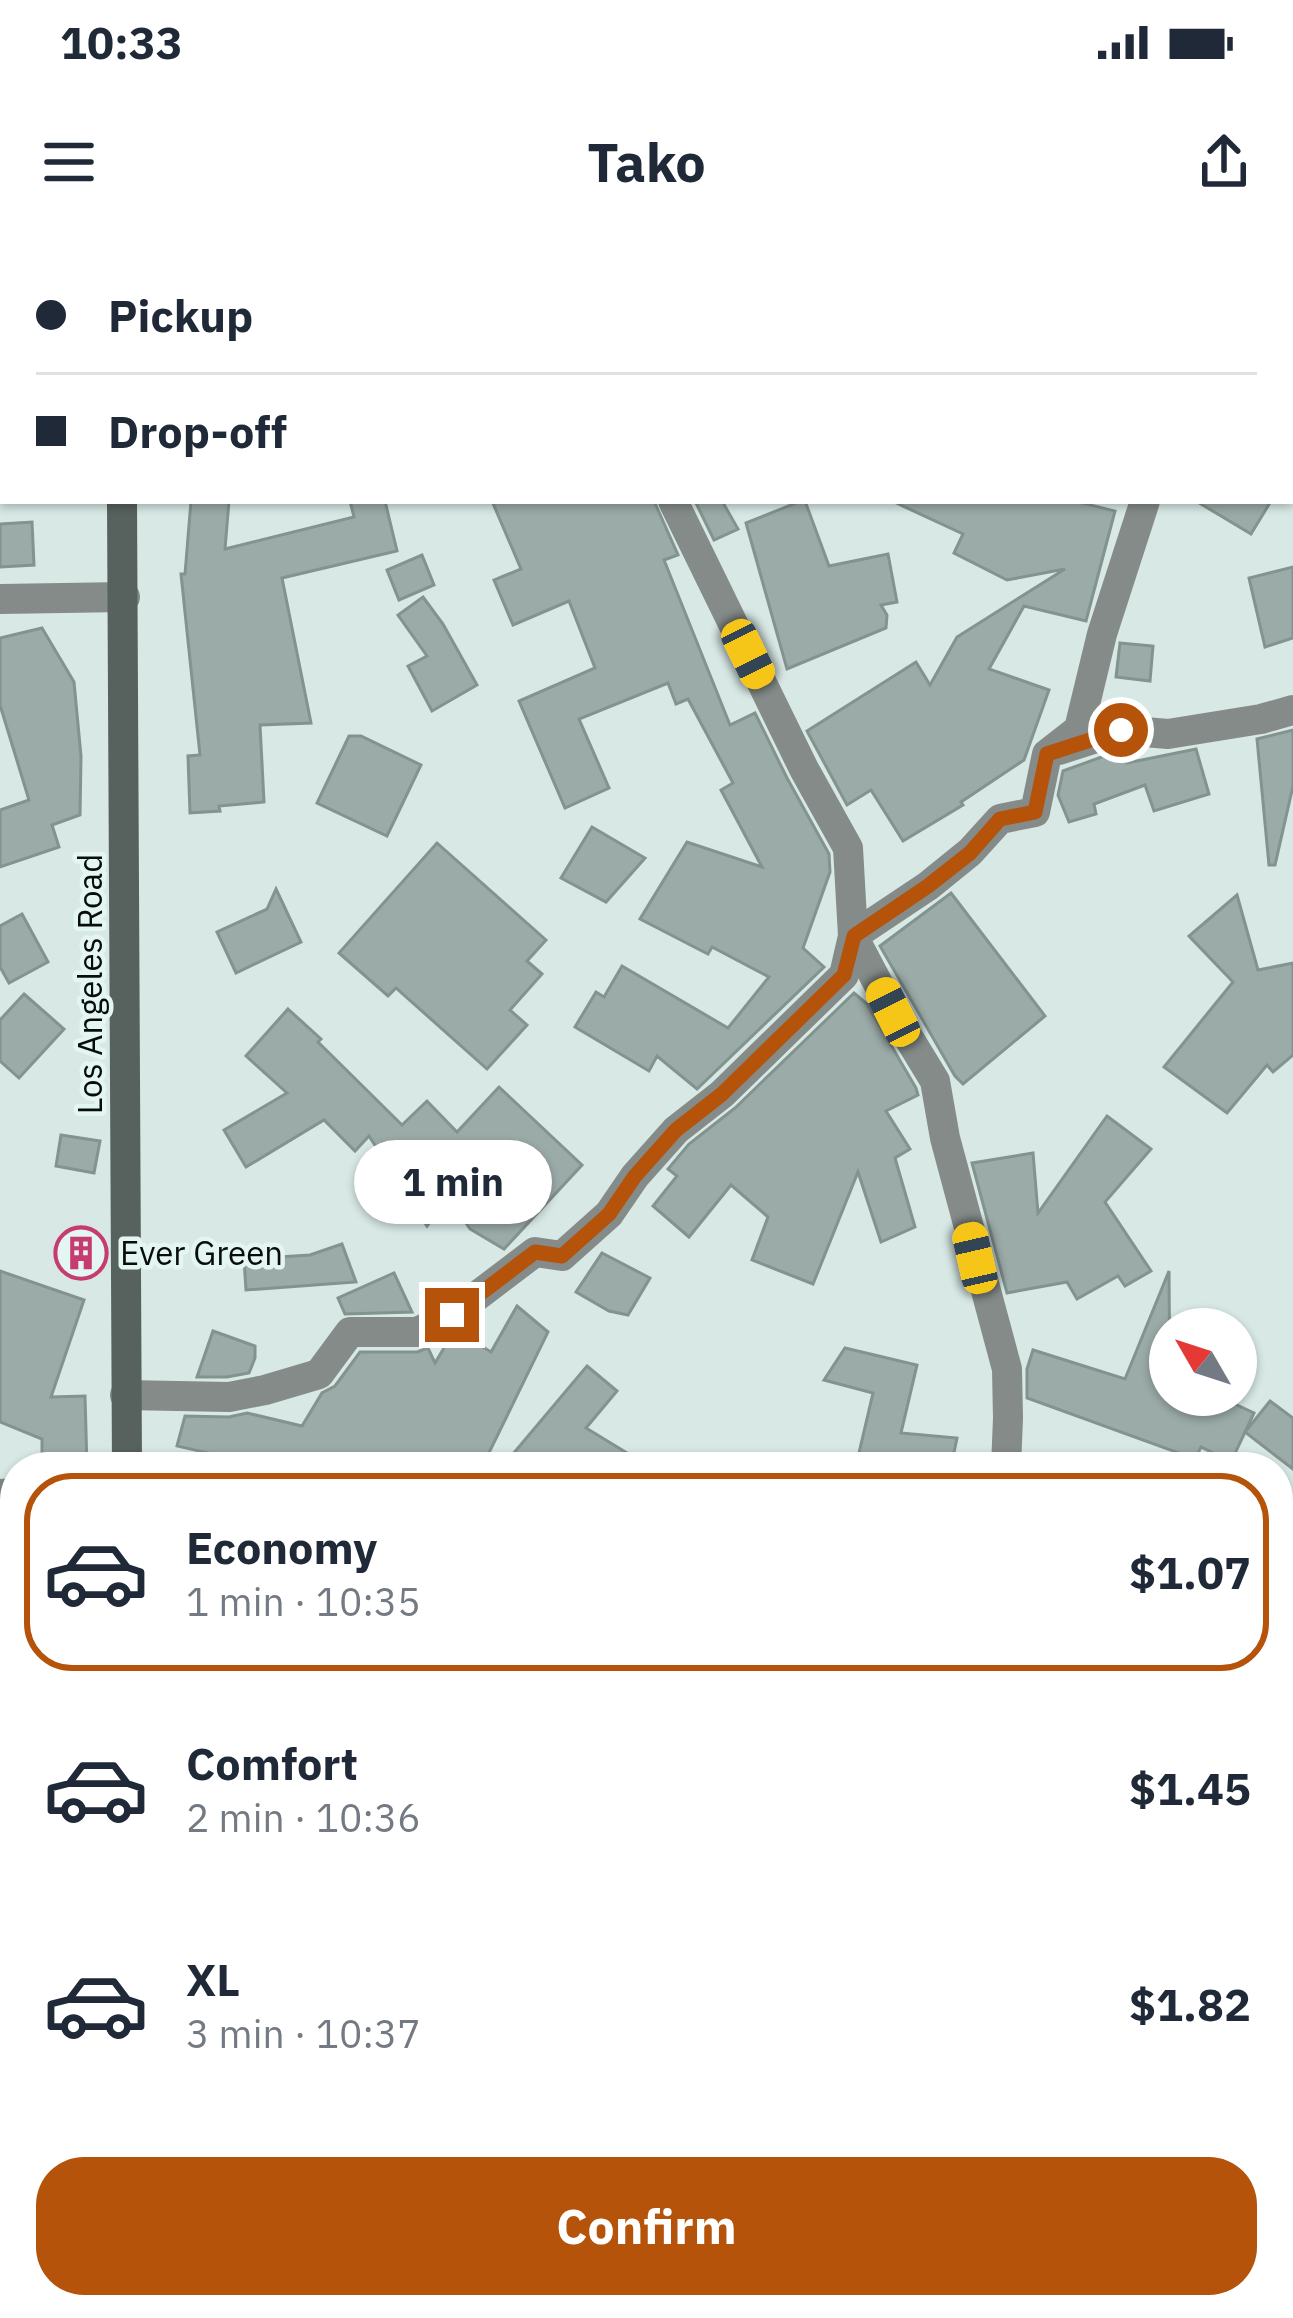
<!DOCTYPE html>
<html lang="en">
<head>
<meta charset="utf-8">
<style>
	:root { --surface:#fff; --page:#f6f6f7; --text:#1f2937; --muted:#747a83; --line:#e0e1e3; --accent:#b45309 }
	body { margin:0; font-family:"IBM Plex Sans",sans-serif; background:var(--page); color:var(--text); height:100vh; display:flex; flex-direction:column; font-size:45px; white-space:nowrap }
	* { box-sizing:border-box; margin:0 }
	p { font-size:39px; color:var(--muted) }
	.icon { flex:none; width:66px; height:66px; fill:none; stroke:currentColor; stroke-width:2; stroke-linecap:round; stroke-linejoin:round }
	.map { position:relative; flex:1; overflow:hidden }
	.sheet { position:absolute; left:0px; top:1212px; width:1293px; height:867px; display:flex; flex-direction:column; background:var(--surface); border-radius:48px 48px 0 0; box-shadow:0 3px 9px #0004 }
	.sheet>* { flex:none }
	.banner { position:absolute; left:0px; top:0px; width:1293px; height:264px; box-shadow:0 3px 9px #0004; display:grid; align-content:center; height:264px; padding:0 36px; background:var(--surface) }
	.needle { width:78px; rotate:309deg }
	.fabs { position:absolute; left:1149px; top:1068px; display:grid; gap:24px }
	.fabs a { display:grid; place-items:center; width:108px; height:108px; border-radius:50%; background:var(--surface); box-shadow:0 3px 9px #0004; font-size:60px }
	.end { position:absolute; width:54px; height:54px; margin:-27px; border:15px solid #b45309; background:#fff; box-shadow:0 0 0 6px #fff }
	.from { border-radius:50% }
	.bubble { position:absolute; height:84px; border-radius:42px; background:var(--surface); box-shadow:0 3px 9px #0004; font-size:39px; font-weight:800; line-height:84px; text-align:center }
	.car { position:absolute; width:36px; height:72px; margin:-36px -18px; border-radius:15px; box-shadow:0 0 9px 3px #0007; background:linear-gradient(#f5c518 24%,#345 0 40%,#f5c518 0 76%,#345 0 86%,#f5c518 0) }
	.banner b { display:flex; align-items:center; gap:42px; height:114px; font-size:45px }
	.banner b+b { border-top:3px solid var(--line) }
	.banner i { width:30px; height:30px; background:var(--text) }
	ul { padding:21px 0 0; list-style:none }
	li { display:flex; align-items:center; gap:36px; height:198px; margin:0 24px 18px; padding:0 12px; border:6px solid transparent; border-radius:48px }
	li div { flex:1 }
	li b { display:block; font-size:45px }
	li em { font-style:normal; font-weight:800 }
	li.current { border-color:var(--accent) }
	li>.icon { width:108px; height:108px; stroke-width:1.5 }
	.action { display:flex; gap:24px; margin-top:auto; padding:24px 36px }
	.action a { flex:1; height:138px; border-radius:48px; background:var(--accent); color:#fff; font-size:48px; font-weight:800; line-height:138px; text-align:center }
	.status { display:flex; justify-content:space-between; align-items:center; height:84px; padding:0 60px; background:var(--surface); direction:ltr }
	.status svg { height:33px; fill:currentColor }
	header { display:flex; justify-content:space-between; align-items:center; height:156px; padding:0 36px; background:var(--surface); font-size:54px; font-weight:800 }
	.map>svg:first-child { display:block }
	.building { fill:#9baba8; stroke:#83938f; stroke-width:3 }
	.lines { fill:none; stroke-linecap:round; stroke-linejoin:round }
	.street { stroke:#848b89; stroke-width:30 }
	.secondary { stroke:#57615e; stroke-width:30 }
	.route { stroke:#b45309; stroke-width:15 }
	.labels { text-anchor:middle; stroke-width:9; stroke-linejoin:round; paint-order:stroke }
	.street-label { font-size:33px; fill:#080d0c; stroke:#e4f6f2 }
	.poi-label { font-size:33px; fill:#080d0c; stroke:#e4f6f2; text-anchor:start }
</style>
</head>
<body>
<div class="status"><b>10:33</b><svg viewBox="0 0 49 12"><path d="M0 12V9h3v3zM5 12V6h3v6zM10 12V3h3v9zM15 12V0h3v12zM26 1h20v11H26zM47 4h2v5h-2z"/></svg></div>
<header><svg class="icon" aria-label="menu" viewBox="0 0 24 24"><path d="M4 6h16M4 12h16M4 18h16"/></svg>Tako<svg class="icon" aria-label="share" viewBox="0 0 24 24"><path d="M12 15V3M7 8l5-5 5 5M5 13v7h14v-7"/></svg></header>
<div class="map">
<svg width="1293" height="2078" viewBox="0 0 1293 2078">
	<rect width="100%" height="100%" fill="#d7e8e5"/>
	<!-- building -->
	<g class="building">
		<polygon points="191,261 229,261 225,309 354,277 350,261 385,261 397,311 282,338 311,483 260,485 264,562 219,566 220,571 190,573 188,516 200,515 181,334 185,334"/>
		<polygon points="492,261 654,261 678,315 664,320 730,485 755,473 787,538 829,614 830,632 803,708 824,727 697,849 657,816 649,831 575,787 596,752 604,757 622,726 728,788 769,737 712,707 708,714 640,679 687,602 762,627 721,550 733,543 688,459 676,464 668,443 579,479 609,548 565,568 519,461 595,428 569,361 513,385 494,340 521,329"/>
		<polygon points="695,261 722,261 738,289 714,300"/>
		<polygon points="801,261 805,261 829,326 888,314 897,362 881,365 887,375 886,388 787,429 746,283"/>
		<polygon points="892,261 1074,261 1115,271 1086,381 1024,366 989,429 1049,450 1024,520 961,562 963,565 903,601 871,550 847,565 807,491 916,422 930,445 957,397 1065,329 1007,340 954,313 963,294"/>
		<polygon points="1196,261 1271,261 1251,294"/>
		<polygon points="32,282 34,325 0,327 0,284"/>
		<polygon points="422,315 434,345 399,360 387,330"/>
		<polygon points="1293,327 1293,398 1265,407 1249,338"/>
		<polygon points="423,357 443,384 477,445 432,471 408,426 427,416 398,375"/>
		<polygon points="42,388 74,442 81,516 80,575 52,585 59,607 0,627 0,570 29,560 0,465 0,398"/>
		<polygon points="1120,403 1153,406 1150,441 1116,437"/>
		<polygon points="1293,490 1293,546 1275,625 1269,625 1257,499"/>
		<polygon points="349,496 361,496 421,525 387,596 317,563"/>
		<polygon points="1196,509 1209,554 1154,571 1145,545 1094,564 1096,574 1069,582 1058,555 1063,531 1121,510 1127,523"/>
		<polygon points="592,587 645,618 606,662 561,638"/>
		<polygon points="437,603 546,700 527,721 542,734 510,770 527,785 487,829 396,748 388,756 339,713"/>
		<polygon points="276,649 301,702 236,733 217,692 267,669"/>
		<polygon points="951,653 1045,776 963,844 955,836 880,706"/>
		<polygon points="1237,655 1258,730 1293,723 1293,815 1273,832 1267,825 1227,873 1164,827 1233,742 1189,696"/>
		<polygon points="22,674 48,722 9,743 0,727 0,686"/>
		<polygon points="854,753 867,764 916,848 918,855 886,871 910,909 895,918 915,987 881,1002 858,932 813,1044 752,1020 768,977 731,945 689,997 653,966 677,936 668,929 689,904 735,868"/>
		<polygon points="24,754 64,789 19,838 0,821 0,780"/>
		<polygon points="288,769 321,799 318,802 402,885 427,861 457,892 499,847 582,925 504,1009 470,989 453,964 441,972 438,971 427,986 369,896 355,911 324,880 246,927 224,890 287,853 246,816"/>
		<polygon points="1107,876 1151,909 1105,962 1151,1031 1125,1046 1118,1036 1077,1059 1067,1042 1007,1053 972,923 1033,913 1038,973"/>
		<polygon points="61,895 100,901 94,933 56,926"/>
		<polygon points="342,1004 356,1042 246,1050 244,1019 310,1015"/>
		<polygon points="602,1013 650,1038 628,1075 609,1071 576,1052"/>
		<polygon points="0,1031 84,1060 51,1157 85,1156 87,1227 42,1227 42,1199 0,1182"/>
		<polygon points="1169,1031 1170,1155 1215,1155 1254,1173 1231,1222 1201,1207 1195,1219 1027,1158 1027,1129 1033,1110 1125,1139"/>
		<polygon points="394,1033 412,1072 345,1074 338,1058"/>
		<polygon points="517,1066 548,1092 482,1227 269,1227 177,1206 185,1176 229,1177 247,1173 302,1186 322,1153 335,1146 360,1112 417,1112 428,1108 435,1123 450,1098 460,1093 491,1112"/>
		<polygon points="213,1091 255,1106 255,1118 249,1133 227,1137 197,1137"/>
		<polygon points="845,1108 917,1125 901,1193 957,1198 951,1227 902,1227 858,1217 873,1153 824,1140"/>
		<polygon points="587,1126 617,1151 586,1188 650,1227 502,1227"/>
		<polygon points="1270,1161 1293,1178 1293,1229 1245,1192"/>
	</g>
	<g class="lines">
		<!-- street -->
		<g class="street">
			<polyline points="599,0 599,3"/>
			<polyline points="1214,3 1215,0"/>
			<polyline points="0,359 125,357"/>
			<polyline points="1059,510 1121,490 1168,494 1261,479 1293,470"/>
			<polyline points="853,696 893,772 935,841 945,898 1007,1129 1008,1178 1006,1227"/>
			<polyline points="853,696 928,646 970,612 1000,579 1035,572 1047,514 1079,489 1102,394 1145,261"/>
			<polyline points="125,1155 229,1157 265,1150 319,1134 350,1092 417,1092 452,1075 535,1012 562,1016 609,974 635,936 676,890 722,854 844,735 853,696 848,608 804,529 673,261"/>
			<polyline points="0,1254 15,1253"/>
			<polyline points="1278,1651 1293,1652"/>
			<polyline points="1278,1887 1293,1856"/>
			<polyline points="1244,2078 1244,2064"/>
		</g>
		<!-- secondary -->
		<g class="secondary">
			<polyline points="116,0 117,3"/>
			<polyline points="122,261 127,1227"/>
			<polyline points="148,2064 148,2078"/>
		</g>
	</g>
	<g class="lines">
		<!-- route -->
		<polyline class="route" points="452,1075 535,1012 562,1016 609,974 635,936 676,890 722,854 844,735 854,696 928,646 970,613 1000,579 1035,572 1047,514 1121,490"/>
	</g>
	<!-- icons -->
	<defs>
		<g id="building-ring" transform="scale(2.7)"><circle r="9.5" fill="#e4f6f2" stroke="#c63b70" stroke-width="1.5"/><path d="M-4-6H4V6H1V3H-1V6H-4ZM-2.5-4.3h1.7v1.8h-1.7ZM.8-4.3h1.7v1.8H.8ZM-2.5-1h1.7V.8h-1.7ZM.8-1h1.7V.8H.8Z" fill="#c63b70"/></g>
	</defs>
	<g fill-rule="evenodd">
		<use href="#building-ring" x="81" y="1013"/>
	</g>
	<g class="labels">
		<!-- street labels -->
		<g class="street-label">
			<text transform="translate(90 744) rotate(-90)" y="12">Los Angeles Road</text>
		</g>
		<!-- poi labels -->
		<g class="poi-label">
			<text x="120" y="1025">Ever Green</text>
		</g>
	</g>
</svg>
<div class="fabs">
<a><svg class="needle" viewBox="-14 -14 28 28"><path d="M0-13l5 13h-10z" fill="#e53935"/><path d="M0 13l5-13h-10z" fill="#747a83"/></svg></a>
</div>
<i class="end from" style="left:1121px;top:490px"></i>
<i class="end" style="left:452px;top:1075px"></i>
<div class="bubble" style="left:354px;top:900px;width:198px">1 min</div>
<i class="car" style="left:748px;top:414px;rotate:154deg"></i>
<i class="car" style="left:893px;top:772px;rotate:333deg"></i>
<i class="car" style="left:975px;top:1018px;rotate:347deg"></i>
<div class="banner">
<b><i class="from"></i>Pickup</b>
<b><i></i>Drop-off</b>
</div>
<section class="sheet">
<ul>
<li class="current"><svg class="icon" aria-label="car" viewBox="0 0 24 24"><path d="M5 17H2v-5l4-1 3-4h7l3 4 3 1v5h-3M9 17h6M6 11h13"/><circle cx="7" cy="17" r="2"/><circle cx="17" cy="17" r="2"/></svg><div><b>Economy</b><p>1 min · 10:35</p></div><em>$1.07</em></li>
<li><svg class="icon" aria-label="car" viewBox="0 0 24 24"><path d="M5 17H2v-5l4-1 3-4h7l3 4 3 1v5h-3M9 17h6M6 11h13"/><circle cx="7" cy="17" r="2"/><circle cx="17" cy="17" r="2"/></svg><div><b>Comfort</b><p>2 min · 10:36</p></div><em>$1.45</em></li>
<li><svg class="icon" aria-label="car" viewBox="0 0 24 24"><path d="M5 17H2v-5l4-1 3-4h7l3 4 3 1v5h-3M9 17h6M6 11h13"/><circle cx="7" cy="17" r="2"/><circle cx="17" cy="17" r="2"/></svg><div><b>XL</b><p>3 min · 10:37</p></div><em>$1.82</em></li>
</ul>
<div class="action"><a>Confirm</a></div>
</section>
</div>
</body>
</html>
